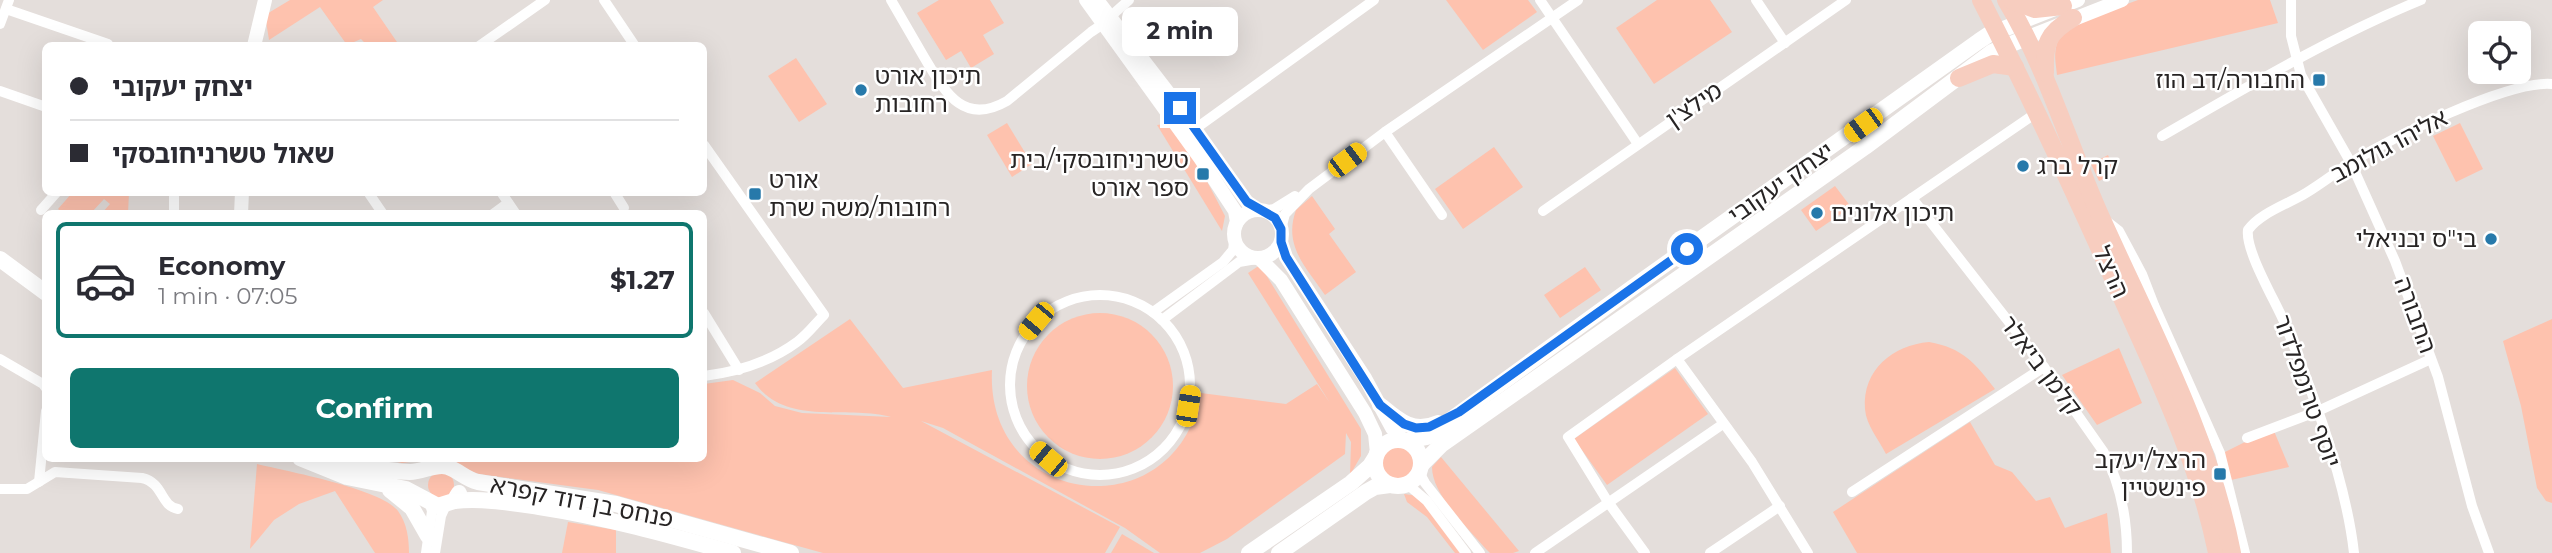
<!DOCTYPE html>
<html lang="en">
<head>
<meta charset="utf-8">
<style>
	:root { --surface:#fff; --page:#f7f7f7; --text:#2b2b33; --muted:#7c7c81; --line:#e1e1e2; --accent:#0f766e }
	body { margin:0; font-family:Montserrat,"Noto Sans Hebrew",sans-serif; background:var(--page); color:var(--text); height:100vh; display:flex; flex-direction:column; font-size:26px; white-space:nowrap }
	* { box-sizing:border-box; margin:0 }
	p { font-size:23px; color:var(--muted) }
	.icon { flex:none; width:38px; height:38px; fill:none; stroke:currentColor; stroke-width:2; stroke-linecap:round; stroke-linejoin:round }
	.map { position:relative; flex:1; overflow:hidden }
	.details { position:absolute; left:42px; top:210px; width:665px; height:252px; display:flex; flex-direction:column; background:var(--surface); border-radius:10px; box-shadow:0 7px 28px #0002 }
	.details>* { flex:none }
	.banner { position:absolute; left:42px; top:42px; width:665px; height:154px; border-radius:10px; box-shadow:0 7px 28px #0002; display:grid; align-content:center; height:154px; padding:0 28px; background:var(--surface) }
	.fabs { position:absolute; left:2468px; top:21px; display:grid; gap:14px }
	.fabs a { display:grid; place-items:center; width:63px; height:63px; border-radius:10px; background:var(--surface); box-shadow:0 7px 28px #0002; font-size:35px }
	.end { position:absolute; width:32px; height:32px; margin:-16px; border:9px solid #1a73e8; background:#fff; box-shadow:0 0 0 4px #fff }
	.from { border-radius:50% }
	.bubble { position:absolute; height:49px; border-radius:10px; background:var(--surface); box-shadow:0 7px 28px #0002; font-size:23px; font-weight:700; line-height:49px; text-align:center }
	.car { position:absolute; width:21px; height:42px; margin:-21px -10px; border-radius:9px; box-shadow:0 0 5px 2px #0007; background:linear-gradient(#f5c518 24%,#345 0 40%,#f5c518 0 76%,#345 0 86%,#f5c518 0) }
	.banner b { display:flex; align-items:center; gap:24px; height:66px; font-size:26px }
	.banner b+b { border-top:2px solid var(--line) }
	.banner i { width:18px; height:18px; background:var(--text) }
	ul { padding:12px 0 0; list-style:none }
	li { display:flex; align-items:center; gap:21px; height:116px; margin:0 14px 10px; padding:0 14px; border:4px solid var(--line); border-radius:10px }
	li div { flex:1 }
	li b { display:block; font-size:26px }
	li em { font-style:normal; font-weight:700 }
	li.current { border-color:var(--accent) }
	li>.icon { width:63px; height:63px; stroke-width:1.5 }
	.button { display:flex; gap:14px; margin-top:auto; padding:14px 28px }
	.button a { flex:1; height:80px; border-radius:10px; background:var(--accent); color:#fff; font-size:28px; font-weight:700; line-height:80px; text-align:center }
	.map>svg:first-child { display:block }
	.green { fill:#fec2ae }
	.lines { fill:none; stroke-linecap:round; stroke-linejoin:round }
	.minor { stroke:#fff; stroke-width:10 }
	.tertiary { stroke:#fff; stroke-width:14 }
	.secondary { stroke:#fff; stroke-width:16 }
	.primary { stroke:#f7cdbf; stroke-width:18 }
	.route { stroke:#1a73e8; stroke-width:9 }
	.poi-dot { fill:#2779aa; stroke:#fff; stroke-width:2.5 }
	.labels { text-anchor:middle; stroke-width:5; stroke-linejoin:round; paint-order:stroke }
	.poi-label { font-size:24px; fill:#272424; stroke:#fff; text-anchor:start }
	.street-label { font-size:24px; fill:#272424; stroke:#fff }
</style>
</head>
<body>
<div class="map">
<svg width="2552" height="553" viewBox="0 0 2552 553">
	<rect width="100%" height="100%" fill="#e4dedb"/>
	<!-- green -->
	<g class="green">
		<polygon points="290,0 383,0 373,7 399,45 367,45 361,39 347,45 320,7 269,40 265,15"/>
		<polygon points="939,0 990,0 1004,23 983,35 994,54 971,68 961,51 946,60 917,13"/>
		<polygon points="1446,0 1528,0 1537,12 1483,50"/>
		<polygon points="1657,0 1710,0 1732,32 1654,84 1616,28"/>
		<path d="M 2138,0 L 2270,0 L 2278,23 L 2057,75 C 2056,64 2053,52 2058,41 C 2067,22 2118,8 2138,0 Z"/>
		<polygon points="796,58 827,104 799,122 768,76"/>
		<polygon points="1007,123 1032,164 1012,177 987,135"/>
		<polygon points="1171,123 1186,141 1225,216 1222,231 1157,125"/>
		<polygon points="2460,123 2483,169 2456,182 2433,136"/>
		<polygon points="1494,147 1523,187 1463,229 1435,189"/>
		<polygon points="2108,155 2116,173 2099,181 2091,164"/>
		<polygon points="1835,186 1851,207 1816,231 1801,210"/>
		<polygon points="72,193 129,193 128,213 102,213 110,204 104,199 91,213 63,213 58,209"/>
		<path d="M 1312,196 L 1335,229 L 1329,234 L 1356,272 L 1325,295 C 1306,267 1283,246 1296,210 Z"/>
		<path d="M 1260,265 L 1361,429 L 1361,456 L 1350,475 L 1351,442 L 1346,433 L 1345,454 L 1227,539 L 1200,553 L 1160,553 L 1125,528 L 943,428 L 921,421 L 1120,527 L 1105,553 L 823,553 L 598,490 L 479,474 L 434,459 L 402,463 L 385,459 L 704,458 L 704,384 L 733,380 L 760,393 L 775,406 L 802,413 L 891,417 C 848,405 786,427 755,383 L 850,319 L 903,388 L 992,370 C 985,509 1177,531 1201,393 L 1286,404 L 1317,384 L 1330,403 L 1248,273 Z"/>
		<polygon points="1585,267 1601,290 1560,318 1544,295"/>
		<circle cx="1100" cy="386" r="73"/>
		<polygon points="2552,319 2552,503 2546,501 2537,488 2521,406 2503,341"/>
		<path d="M 1929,342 C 1963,348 1975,363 1995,389 L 1886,454 C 1879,440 1866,425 1865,409 C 1862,370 1893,345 1929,342 Z"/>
		<polygon points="2119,348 2142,403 2097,425 2062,375"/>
		<polygon points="1675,368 1708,414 1607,485 1574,439"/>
		<polygon points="1970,422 1995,465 2012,472 2036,501 2050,497 2065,528 2107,513 2111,553 1857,553 1833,512"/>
		<polygon points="2274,431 2289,467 2231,480 2223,453 2249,440"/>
		<circle cx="1397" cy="462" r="18"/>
		<path d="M 1441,457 L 1519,551 L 1513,553 L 1490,553 L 1486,549 C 1468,528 1432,495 1432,467 Z"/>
		<path d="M 257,464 C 286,471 382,489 398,511 C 407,523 409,539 409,553 L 375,553 L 335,491 L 299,504 L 274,520 L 250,549 Z"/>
		<circle cx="441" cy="485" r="13"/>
		<polygon points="1404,494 1419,496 1463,553 1455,553 1427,517 1407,502"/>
		<polygon points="568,522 616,530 616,553 562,553"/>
		<polygon points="1122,534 1154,553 1111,553"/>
	</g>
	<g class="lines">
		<!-- minor -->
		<g class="minor">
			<polyline points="604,0 635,46"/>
			<path d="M 891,0 C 902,19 913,38 924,57 C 944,90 962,127 1007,101 L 1091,32 L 1103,24 L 1109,24"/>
			<polyline points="1540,0 1638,144"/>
			<polyline points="1756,0 1785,43"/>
			<polyline points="2291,0 2291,36 2301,75 2351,163 2395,261 2438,377 2472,506 2489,553"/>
			<polyline points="6,9 108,44"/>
			<polyline points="1111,16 1129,0"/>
			<polyline points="0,24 9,0"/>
			<polyline points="479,46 545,0"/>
			<polyline points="0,91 46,107"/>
			<polyline points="1195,129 1374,0"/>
			<polyline points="1385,132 1442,215"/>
			<path d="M 2162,136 C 2247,87 2331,37 2421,0"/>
			<path d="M 704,145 L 824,315 C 815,324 807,335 797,342 C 770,362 736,372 704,376"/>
			<polyline points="368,192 383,214"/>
			<polyline points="501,192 516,214"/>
			<polyline points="614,192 624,208"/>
			<path d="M 1912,198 L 2044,367 L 2103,451 C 2120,482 2127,518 2127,553"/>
			<polyline points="41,210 57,192"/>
			<polyline points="1263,211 1274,209 1295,196"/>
			<polyline points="1543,211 1846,0"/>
			<polyline points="174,214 174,192"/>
			<polyline points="493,214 508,203"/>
			<polyline points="2105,220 2119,231 2142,274 2154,305 2220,453 2245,553"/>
			<polyline points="1281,229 1285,214 1309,189 1385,132 1578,0"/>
			<circle cx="1100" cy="385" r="90"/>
			<polyline points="1153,312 1223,262 1233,250 1235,236"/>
			<polyline points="704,313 739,370"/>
			<polyline points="1162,320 1239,262 1256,259"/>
			<polyline points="0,359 43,384 46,388"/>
			<polyline points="1677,359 1752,462 1808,553"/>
			<polyline points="2247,438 2318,411 2431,359"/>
			<polyline points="1419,472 1425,483 1480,553"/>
			<polyline points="39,482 46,411"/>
			<polyline points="1407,484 1427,501 1466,553"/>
			<path d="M 0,489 L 27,489 L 55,472 L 142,478 C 164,483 160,506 178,509"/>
			<polyline points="1852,492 2044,367"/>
			<polyline points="426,553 432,511 429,502"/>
			<polyline points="435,553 441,516 446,505"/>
			<polyline points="1535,553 1723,424"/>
			<polyline points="1645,553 1608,502 1568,437 1677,359 2036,113"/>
			<polyline points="1710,553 1780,506"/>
			<path d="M 2354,553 C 2346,480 2313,392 2285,324 C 2276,302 2245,251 2248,230 C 2260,213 2288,204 2306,193 C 2321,184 2335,173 2350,163 C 2390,139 2508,80 2552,84"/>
		</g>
		<!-- tertiary -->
		<g class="tertiary">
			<polyline points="1086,0 1200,158 1235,211 1237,222"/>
			<polyline points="1097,0 1180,108 1247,202 1259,210"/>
			<polyline points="2019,23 2078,0"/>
			<polyline points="2026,38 2122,0"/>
			<polyline points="254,46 265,0"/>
			<circle cx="1258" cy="234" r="24"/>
			<polyline points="241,214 242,192"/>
			<polyline points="1281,242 1286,257 1365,378 1392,428 1403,440"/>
			<polyline points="1260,259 1281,280 1365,413 1375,434 1377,453"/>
		</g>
		<!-- secondary -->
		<g class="secondary">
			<polyline points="0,259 46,293"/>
			<path d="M 1380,405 C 1399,421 1413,434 1438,423"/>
			<circle cx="1398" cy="463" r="23"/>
			<polyline points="1407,441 1427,437 1643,280 1979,41 1988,35 2019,23"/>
			<polyline points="300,458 347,477 406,489 438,506 454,501 459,493"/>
			<path d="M 333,458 C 357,465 385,471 410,472 C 423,472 436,463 448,467 C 459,471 466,479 478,482 L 616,504 L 791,553"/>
			<polyline points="1421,465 1441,445 1865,147 1992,52 2026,38"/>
			<polyline points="390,490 412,508 428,536"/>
			<path d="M 454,501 C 483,498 511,503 539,507 C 605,517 669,535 733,553"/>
			<polyline points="1249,553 1351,483 1370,466 1375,458"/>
			<polyline points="1279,553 1366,492 1375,487 1390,485"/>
		</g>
		<!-- primary -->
		<g class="primary">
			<path d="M 1981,0 C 2030,95 2074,192 2118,289 C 2157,376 2198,459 2217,553"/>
			<path d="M 2006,0 C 2046,66 2068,143 2099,213 C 2148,323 2209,434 2232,553"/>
			<polyline points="2011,0 2035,9 2063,6"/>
			<path d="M 2045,73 C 2044,44 2047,33 2073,18"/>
			<polyline points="1959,78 1993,64 2015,67"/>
		</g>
	</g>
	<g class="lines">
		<!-- route -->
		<polyline class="route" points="1180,108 1247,202 1275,218 1281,229 1281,242 1286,257 1380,405 1404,424 1416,428 1429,427 1459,412 1687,249"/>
	</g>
	<!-- markers -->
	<g class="poi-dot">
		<rect x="2312" y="73" width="14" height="14" rx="3.5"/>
		<circle cx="861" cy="90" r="7"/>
		<circle cx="2023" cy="166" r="7"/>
		<rect x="1196" y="167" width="14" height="14" rx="3.5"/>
		<rect x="748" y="187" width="14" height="14" rx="3.5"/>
		<circle cx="1817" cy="213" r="7"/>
		<circle cx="2491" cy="239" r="7"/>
		<rect x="2213" y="467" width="14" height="14" rx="3.5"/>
	</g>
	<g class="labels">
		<!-- poi labels -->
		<g class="poi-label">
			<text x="875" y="84">תיכון אורט<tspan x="875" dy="28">רחובות</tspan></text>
			<text x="2305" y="88" text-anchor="end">החבורה/דב הוז</text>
			<text x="1189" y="168" text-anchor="end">טשרניחובסקי/בית<tspan x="1189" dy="28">ספר אורט</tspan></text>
			<text x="2037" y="174">קרל ברג</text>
			<text x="769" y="188">אורט<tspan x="769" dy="28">רחובות/משה שרת</tspan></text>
			<text x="1831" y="221">תיכון אלונים</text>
			<text x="2477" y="247" text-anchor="end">בי"ס יבניאלי</text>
			<text x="2206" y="468" text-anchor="end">הרצל/יעקב<tspan x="2206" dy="28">פינשטיין</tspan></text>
		</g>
		<!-- street labels -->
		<g class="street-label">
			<text transform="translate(1694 105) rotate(-34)" y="8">מילצ'ן</text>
			<text transform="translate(2389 146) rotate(-28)" y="8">אליהו גולומב</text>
			<text transform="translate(1781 183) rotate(-35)" y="8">יצחק יעקובי</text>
			<text transform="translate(2111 272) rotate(66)" y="8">הרצל</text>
			<text transform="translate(2415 315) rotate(70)" y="8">החבורה</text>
			<text transform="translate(2041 366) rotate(53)" y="8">קלמן ביאלר</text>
			<text transform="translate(2307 391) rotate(71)" y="8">יוסף טרומפלדור</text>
			<text transform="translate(582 502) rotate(11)" y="8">פנחס בן דוד קפרא</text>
		</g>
	</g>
</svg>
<div class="fabs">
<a><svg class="icon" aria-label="locate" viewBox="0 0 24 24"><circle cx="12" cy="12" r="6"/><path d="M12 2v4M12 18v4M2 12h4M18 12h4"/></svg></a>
</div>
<i class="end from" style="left:1687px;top:249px"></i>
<i class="end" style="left:1180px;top:108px"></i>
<div class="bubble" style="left:1122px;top:7px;width:116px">2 min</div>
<i class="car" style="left:1863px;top:125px;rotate:234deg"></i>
<i class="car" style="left:1347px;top:160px;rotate:53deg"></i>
<i class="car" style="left:1036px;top:321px;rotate:220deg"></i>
<i class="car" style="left:1188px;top:406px;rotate:9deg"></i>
<i class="car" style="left:1048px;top:459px;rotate:310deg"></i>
<div class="banner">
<b><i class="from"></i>יצחק יעקובי</b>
<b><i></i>שאול טשרניחובסקי</b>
</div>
<section class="details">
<ul>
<li class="current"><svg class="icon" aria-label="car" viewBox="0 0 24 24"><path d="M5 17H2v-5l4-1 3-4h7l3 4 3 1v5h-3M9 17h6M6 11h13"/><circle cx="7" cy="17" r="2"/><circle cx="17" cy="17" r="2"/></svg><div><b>Economy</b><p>1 min · 07:05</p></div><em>$1.27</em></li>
</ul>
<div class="button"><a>Confirm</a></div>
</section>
</div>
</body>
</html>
